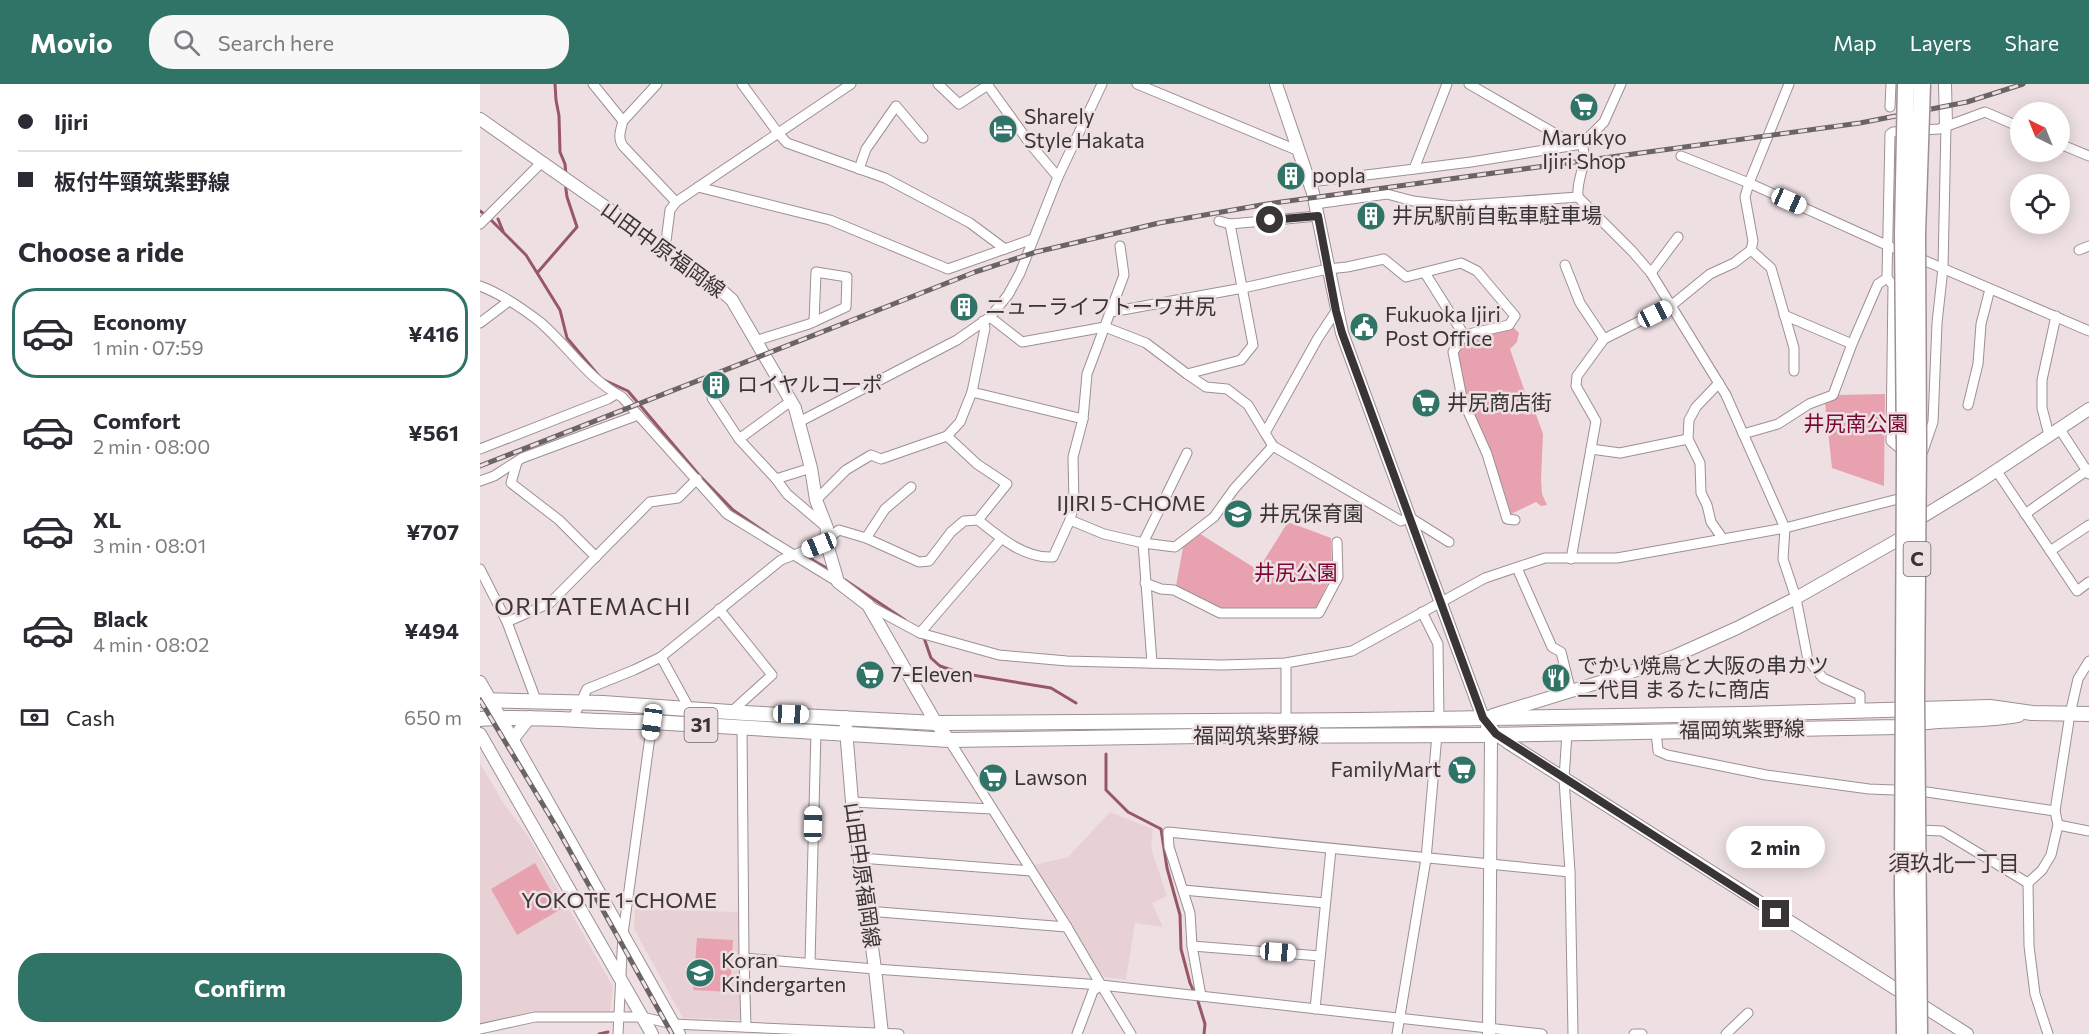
<!DOCTYPE html>
<html lang="en">
<head>
<meta charset="utf-8">
<style>
	:root { --surface:#fff; --page:#f7f7f7; --text:#2b2b33; --muted:#7c7c81; --line:#e1e1e2; --accent:#307467 }
	body { margin:0; font-family:Commissioner,"Noto Sans JP",sans-serif; background:var(--page); color:var(--text); height:100vh; display:flex; flex-direction:column; font-size:22px; white-space:nowrap }
	* { box-sizing:border-box; margin:0 }
	p { font-size:20px; color:var(--muted) }
	.icon { flex:none; width:33px; height:33px; fill:none; stroke:currentColor; stroke-width:2; stroke-linecap:round; stroke-linejoin:round }
	.map { position:relative; flex:1; overflow:hidden }
	.drawer { display:flex; flex-direction:column; background:var(--surface); width:480px }
	.drawer>* { flex:none }
	.banner { display:grid; align-content:center; height:132px; padding:0 18px; background:var(--surface) }
	.needle { width:39px; rotate:317deg }
	.tools { position:absolute; left:1530px; top:18px; display:grid; gap:12px }
	.tools a { display:grid; place-items:center; width:60px; height:60px; border-radius:50%; background:var(--surface); box-shadow:0 3px 15px #0003; font-size:30px }
	.end { position:absolute; width:27px; height:27px; margin:-14px; border:8px solid #393435; background:#fff; box-shadow:0 0 0 3px #fff }
	.from { border-radius:50% }
	.bubble { position:absolute; height:42px; border-radius:21px; background:var(--surface); box-shadow:0 3px 15px #0003; font-size:20px; font-weight:700; line-height:42px; text-align:center }
	.car { position:absolute; width:18px; height:36px; margin:-18px -9px; border-radius:8px; box-shadow:0 0 4px 2px #0007; background:linear-gradient(#fff 24%,#345 0 40%,#fff 0 76%,#345 0 86%,#fff 0) }
	.banner b { display:flex; align-items:center; gap:21px; height:57px; font-size:22px }
	.banner b+b { border-top:2px solid var(--line) }
	.banner i { width:15px; height:15px; background:var(--text) }
	ul { padding:0; list-style:none }
	li { display:flex; align-items:center; gap:18px; height:90px; margin:0 12px 9px; padding:0 6px; border:3px solid transparent; border-radius:24px }
	li div { flex:1 }
	li b { display:block; font-size:22px }
	li em { font-style:normal; font-weight:700 }
	li.on { border-color:var(--accent) }
	li>.icon { width:54px; height:54px; stroke-width:1.5 }
	h2 { padding:0 18px; font-size:27px; line-height:72px }
	.pay { display:flex; align-items:center; gap:15px; height:66px; padding:0 18px; font-size:22px }
	.pay p { margin-inline-start:auto }
	.primary-button { display:flex; gap:12px; margin-top:auto; padding:12px 18px }
	.primary-button a { flex:1; height:69px; border-radius:24px; background:var(--accent); color:#fff; font-size:24px; font-weight:700; line-height:69px; text-align:center }
	header { display:flex; align-items:center; gap:36px; box-sizing:border-box; height:84px; padding:0 30px; background:var(--accent); color:#fff }
	header strong { font-size:28px }
	nav { display:flex; gap:33px; margin-inline-start:auto; font-size:21px }
	.search { width:420px; height:54px; background:var(--page); display:flex; align-items:center; gap:15px; box-sizing:border-box; padding:0 21px; border-radius:24px; color:var(--muted); font-size:22px }
	main { display:flex; flex:1; min-height:0 }
	.map>svg:first-child { display:block }
	.built { fill:#e7d1d5 }
	.green { fill:#e7a1af }
	.lines { fill:none; stroke-linecap:round; stroke-linejoin:round }
	.stream { stroke:#975766; stroke-width:3 }
	.street-casing { stroke:#9d9092; stroke-width:11 }
	.secondary-casing { stroke:#9d9092; stroke-width:14 }
	.primary-casing { stroke:#9d9092; stroke-width:16 }
	.street { stroke:#fff; stroke-width:9 }
	.secondary { stroke:#fff; stroke-width:12 }
	.primary { stroke:#fff; stroke-width:14 }
	.rail-casing { stroke:#6b6465; stroke-width:5 }
	.rail { stroke:#eee0e2; stroke-width:3; stroke-dasharray:9; stroke-linecap:butt }
	.highway-bridge-casing { stroke:#9d9092; stroke-width:19; stroke-linecap:butt }
	.highway-bridge { stroke:#fff; stroke-width:16 }
	.route { stroke:#393435; stroke-width:8 }
	.labels { text-anchor:middle; stroke-width:5; stroke-linejoin:round; paint-order:stroke }
	.shield { fill:#eee0e2; stroke:#6f6869; stroke-width:1.5 }
	.shield-label { font-size:20px; font-weight:bold; fill:#393435 }
	.poi-label { font-size:21px; fill:#393435; stroke:#eee0e2; text-anchor:start }
	.street-label { font-size:21px; fill:#393435; stroke:#eee0e2 }
	.park-label { font-size:21px; fill:#7b0736; stroke:#eee0e2 }
	.neighbourhood-label { font-size:22px; fill:#403537; stroke:#eee0e2 }
	.quarter-label { font-size:24px; letter-spacing:1.5px; fill:#403537; stroke:#eee0e2 }
</style>
</head>
<body>
<header>
<strong>Movio</strong>
<div class="search"><svg class="icon" aria-label="search" viewBox="0 0 24 24"><circle cx="10" cy="10" r="6"/><path d="M15 15l6 6"/></svg>Search here</div>
<nav><a>Map</a><a>Layers</a><a>Share</a></nav>
</header>
<main>
<section class="drawer">
<div class="banner">
<b><i class="from"></i>Ijiri</b>
<b><i></i>板付牛頸筑紫野線</b>
</div>
<h2>Choose a ride</h2>
<ul>
<li class="on"><svg class="icon" aria-label="car" viewBox="0 0 24 24"><path d="M5 17H2v-5l4-1 3-4h7l3 4 3 1v5h-3M9 17h6M6 11h13"/><circle cx="7" cy="17" r="2"/><circle cx="17" cy="17" r="2"/></svg><div><b>Economy</b><p>1 min · 07:59</p></div><em>¥416</em></li>
<li><svg class="icon" aria-label="car" viewBox="0 0 24 24"><path d="M5 17H2v-5l4-1 3-4h7l3 4 3 1v5h-3M9 17h6M6 11h13"/><circle cx="7" cy="17" r="2"/><circle cx="17" cy="17" r="2"/></svg><div><b>Comfort</b><p>2 min · 08:00</p></div><em>¥561</em></li>
<li><svg class="icon" aria-label="car" viewBox="0 0 24 24"><path d="M5 17H2v-5l4-1 3-4h7l3 4 3 1v5h-3M9 17h6M6 11h13"/><circle cx="7" cy="17" r="2"/><circle cx="17" cy="17" r="2"/></svg><div><b>XL</b><p>3 min · 08:01</p></div><em>¥707</em></li>
<li><svg class="icon" aria-label="car" viewBox="0 0 24 24"><path d="M5 17H2v-5l4-1 3-4h7l3 4 3 1v5h-3M9 17h6M6 11h13"/><circle cx="7" cy="17" r="2"/><circle cx="17" cy="17" r="2"/></svg><div><b>Black</b><p>4 min · 08:02</p></div><em>¥494</em></li>
</ul>
<div class="pay"><svg class="icon" aria-label="cash" viewBox="0 0 24 24"><path d="M3 7h18v10H3z"/><circle cx="12" cy="12" r="2"/></svg>Cash<p>650 m</p></div>
<div class="primary-button"><a>Confirm</a></div>
</section>
<div class="map">
<svg width="1609" height="950" viewBox="0 0 1609 950">
	<rect width="100%" height="100%" fill="#eee0e2"/>
	<!-- built -->
	<g class="built">
		<polygon points="0,679 24,720 48,752 133,903 130,928 127,931 69,932 0,944"/>
		<polygon points="630,728 673,745 671,764 687,812 672,819 683,843 655,839 646,896 623,893 554,781 588,773"/>
		<polygon points="155,825 260,828 262,936 203,934 154,845"/>
	</g>
	<!-- green -->
	<g class="green">
		<polygon points="1024,244 1034,244 1039,249 1037,258 1030,265 1047,314 1054,325 1063,350 1061,395 1062,410 1067,421 1061,422 1056,418 1031,430 1027,427 1025,410 1019,394 987,318 977,275 980,264 987,254"/>
		<polygon points="1405,310 1404,402 1352,384 1345,319 1358,311"/>
		<polygon points="808,438 851,454 852,490 836,525 738,525 696,502 704,458 717,448 778,486"/>
		<polygon points="55,779 81,825 37,851 11,805"/>
		<polygon points="217,854 253,856 250,908 213,906"/>
	</g>
	<g class="lines">
		<!-- stream -->
		<g class="stream">
			<polyline points="75,0 76,16 79,32 80,68 85,80 86,91"/>
			<polyline points="0,127 7,132 46,171 80,226 87,254 119,292"/>
			<polyline points="18,135 23,147"/>
			<polyline points="58,188 97,143 87,113 85,98"/>
			<polyline points="124,296 148,307 219,391 253,426 288,450"/>
			<polyline points="322,470 350,486"/>
			<polyline points="365,496 425,536"/>
			<polyline points="443,551 451,574 460,582 480,589 571,604 596,619"/>
			<polyline points="626,670 626,706 648,728 681,745 687,784 700,831 701,865 710,899 714,908"/>
			<polyline points="717,914 725,940 724,950"/>
			<polyline points="119,950 128,948"/>
		</g>
		<!-- street casing -->
		<g class="street-casing">
			<g id="street">
				<path d="M 113,0 L 143,37 C 141,45 137,54 143,62 L 196,118 L 190,126 L 185,165"/>
				<polyline points="262,0 298,49 307,59 405,94 490,139 525,165"/>
				<polyline points="458,0 479,20 508,1"/>
				<polyline points="507,0 551,61 578,93"/>
				<polyline points="657,0 819,67"/>
				<path d="M 989,0 L 1088,57 L 1102,60 C 1109,80 1096,93 1098,113 L 1152,167 L 1171,189 L 1246,311 L 1305,444 L 1303,475 L 1316,514 L 1328,576 L 1343,594 L 1380,611 L 1380,627"/>
				<polyline points="1309,0 1269,99 1413,164"/>
				<polyline points="1410,23 1411,0"/>
				<polyline points="143,37 177,0"/>
				<polyline points="1580,60 1609,72"/>
				<polyline points="379,85 386,65 416,22 443,54"/>
				<polyline points="934,85 967,0"/>
				<polyline points="830,98 991,78 1102,60 1124,38 1141,0"/>
				<polyline points="218,103 350,136 468,185 553,155"/>
				<polyline points="196,118 371,0"/>
				<polyline points="835,120 907,110 933,117 973,122 1098,113"/>
				<polyline points="739,137 750,140 838,132"/>
				<polyline points="0,140 62,78"/>
				<polyline points="1271,166 1291,184 1314,264 1314,287"/>
				<polyline points="1599,166 1609,162"/>
				<polyline points="1434,172 1609,247"/>
				<polyline points="1085,181 1100,219 1124,255"/>
				<polyline points="945,189 984,251 973,268 982,314 1007,370 1027,435 1035,436"/>
				<polyline points="1171,189 1198,153"/>
				<polyline points="1407,194 1413,201 1411,357 1423,367"/>
				<path d="M 0,202 C 21,210 42,224 60,238 C 89,263 107,294 142,313 L 247,430 L 358,498"/>
				<polyline points="856,227 838,254 785,349 793,362 921,437 929,433 969,458"/>
				<polyline points="631,228 763,204 848,185 867,183 904,175 926,193 981,179 997,187 1035,232 1029,241 984,251"/>
				<polyline points="1304,231 1372,260"/>
				<polyline points="510,233 542,258 625,243 666,259 707,290 761,276 773,261 750,140"/>
				<polyline points="0,239 29,217"/>
				<polyline points="275,257 329,240 366,223 367,193 336,188 334,238"/>
				<polyline points="707,290 726,303 747,305 768,321 785,349"/>
				<polyline points="1239,299 1216,323 1209,336 1208,355 1220,379 1221,409 1227,421 1231,438 1243,455"/>
				<polyline points="492,308 603,335"/>
				<polyline points="232,314 259,355 296,395 331,384"/>
				<polyline points="1488,321 1498,280 1501,240 1510,205"/>
				<polyline points="319,338 477,256 510,233 528,211 540,189 578,93 622,0"/>
				<polyline points="1579,344 1609,390"/>
				<polyline points="1263,350 1298,340 1329,320 1353,311 1372,260 1398,200 1407,194 1410,50 1413,48 1459,45 1505,28 1540,43"/>
				<polyline points="1569,351 1562,324 1562,296 1576,232"/>
				<polyline points="467,352 497,380 527,400 498,436"/>
				<polyline points="259,355 311,317"/>
				<polyline points="0,365 128,315 136,310"/>
				<polyline points="1111,365 1140,369 1208,355"/>
				<polyline points="1443,367 1453,338 1457,239 1463,184 1466,41"/>
				<polyline points="37,378 31,399 79,436 116,473"/>
				<polyline points="1516,386 1597,507 1609,498"/>
				<polyline points="296,395 307,410 346,443"/>
				<polyline points="0,397 14,392 42,374 158,331"/>
				<polyline points="336,416 366,386 391,371 401,375 467,352 480,338 492,308 505,244 503,237"/>
				<polyline points="1545,430 1609,385"/>
				<polyline points="590,436 624,450 663,459 695,463 734,433 754,405 793,362"/>
				<polyline points="386,454 405,425 431,403"/>
				<polyline points="1570,467 1609,441"/>
				<polyline points="1091,475 1116,337 1096,302 1097,292 1124,255 1192,221 1230,190 1254,179 1271,166 1273,157 1265,113 1269,99 1201,72"/>
				<polyline points="1037,484 1072,563 1081,568 1091,608"/>
				<polyline points="0,485 27,538 56,616"/>
				<polyline points="665,499 681,505 694,506 740,529 839,529 858,493 857,458"/>
				<polyline points="388,521 440,549 519,571 587,577 742,581 806,579 872,567 1005,494 1065,474 1137,474 1305,444 1422,414"/>
				<polyline points="239,525 292,591 251,628"/>
				<polyline points="942,528 958,560 959,635"/>
				<polyline points="27,538 70,519 170,418 198,414 217,395"/>
				<polyline points="440,549 521,455"/>
				<polyline points="181,573 209,624"/>
				<polyline points="672,579 663,459 707,369"/>
				<path d="M 92,636 L 107,605 L 154,586 L 181,573 L 301,476 L 339,461 L 359,446 L 386,454 L 439,478 L 449,477 L 471,448 L 484,437 L 498,436 C 519,453 545,475 573,473 L 590,436 L 594,420 L 593,373 L 603,335 L 607,290 L 644,191 L 640,162"/>
				<polyline points="806,636 806,579"/>
				<polyline points="262,644 264,874 395,885 621,901 651,950"/>
				<polyline points="1176,647 1178,667 1187,671 1286,691 1389,705 1440,707 1575,727"/>
				<polyline points="1087,649 1084,695 1090,788 1093,950"/>
				<polyline points="469,656 587,843 621,901"/>
				<polyline points="372,718 512,725"/>
				<polyline points="1578,741 1609,747"/>
				<polyline points="1440,746 1462,747 1548,799"/>
				<polyline points="380,774 551,787"/>
				<polyline points="703,806 845,819"/>
				<polyline points="387,827 587,843"/>
				<polyline points="712,862 840,872"/>
				<polyline points="264,874 266,943"/>
				<polyline points="330,878 336,648"/>
				<polyline points="721,912 712,862 710,829 689,763 688,748 1090,788"/>
				<polyline points="835,925 851,765"/>
				<polyline points="0,945 55,933 162,933 193,940 419,950"/>
				<polyline points="138,950 143,850 172,638"/>
				<polyline points="597,950 613,907 621,901 1062,950"/>
				<polyline points="917,950 946,775 957,651"/>
				<polyline points="1154,950 1162,950"/>
				<polyline points="1246,950 1268,929"/>
				<polyline points="1568,950 1555,910 1549,862 1548,799 1562,786 1571,771 1578,741 1575,727 1590,630 1598,595 1609,577"/>
			</g>
		</g>
		<!-- secondary casing -->
		<g class="secondary-casing">
			<g id="secondary">
				<polyline points="796,0 833,109 862,249 1003,634 1016,650 1030,660 1487,950"/>
				<polyline points="1465,0 1466,41"/>
				<polyline points="0,35 231,197 252,216 315,324 331,384 336,416 347,444 346,457 358,498 388,521 456,639 469,656"/>
				<polyline points="0,598 199,950"/>
				<polyline points="1013,631 1143,591 1197,571 1257,544 1316,514 1423,453 1442,433 1496,400 1609,325"/>
				<polyline points="365,633 372,718 395,885 402,950"/>
				<polyline points="1007,643 1011,651 1009,950"/>
				<polyline points="0,650 172,950"/>
				<polyline points="32,656 50,633"/>
			</g>
		</g>
		<!-- primary casing -->
		<g class="primary-casing">
			<g id="primary">
				<polyline points="0,616 123,619 264,629 456,639 879,636 1263,630 1510,623 1552,629 1609,630"/>
				<path d="M 0,635 C 57,631 115,639 172,638 L 469,656 L 722,652 L 1011,651 L 1418,643 C 1457,633 1498,639 1538,631"/>
			</g>
		</g>
		<!-- street -->
		<use href="#street" class="street"/>
		<!-- secondary -->
		<use href="#secondary" class="secondary"/>
		<!-- primary -->
		<use href="#primary" class="primary"/>
		<!-- rail casing -->
		<g class="rail-casing">
			<g id="rail">
				<polyline points="0,382 495,188 556,168 679,139 787,120 1380,39 1487,18 1543,0"/>
				<polyline points="0,616 77,744 192,950"/>
			</g>
		</g>
		<!-- rail -->
		<use href="#rail" class="rail"/>
		<!-- highway-bridge casing -->
		<g class="highway-bridge-casing">
			<g id="highway-bridge">
				<polyline points="1425,950 1423,807 1425,364 1423,149 1426,0"/>
				<polyline points="1439,950 1436,610 1438,364 1437,150 1442,0"/>
			</g>
		</g>
		<!-- highway-bridge -->
		<use href="#highway-bridge" class="highway-bridge"/>
	</g>
	<g class="lines">
		<!-- route -->
		<polyline class="route" points="790,136 838,132 856,227 862,249 1003,634 1016,650 1296,830"/>
	</g>
	<!-- icons -->
	<defs>
		<g id="supermarket-disc" transform="scale(1.5)"><circle r="9.5" fill="#307467" stroke="#eee0e2"/><path d="M-6-5.5h2.5l.6 2H6L4.5 2H-2.5L-4.4-4H-6ZM-1.5 3.2a1.3 1.3 0 1 0 .1 0ZM3 3.2a1.3 1.3 0 1 0 .1 0Z" fill="#fff"/></g>
		<g id="hotel-disc" transform="scale(1.5)"><circle r="9.5" fill="#307467" stroke="#eee0e2"/><path d="M-6-4.5h1.5V1H6V5H4.5V3h-9V5H-6ZM-4 0a1.8 1.8 0 1 1 3.6 0ZM.5 0V-2.5h3Q6-2.5 6 0Z" fill="#fff"/></g>
		<g id="building-disc" transform="scale(1.5)"><circle r="9.5" fill="#307467" stroke="#eee0e2"/><path d="M-4-6H4V6H1V3H-1V6H-4ZM-2.5-4.3h1.7v1.8h-1.7ZM.8-4.3h1.7v1.8H.8ZM-2.5-1h1.7V.8h-1.7ZM.8-1h1.7V.8H.8Z" fill="#fff"/></g>
		<g id="civic-disc" transform="scale(1.5)"><circle r="9.5" fill="#307467" stroke="#eee0e2"/><path d="M-.6-6.5H3V-4.5H.6V-3L4-1V1h2V6H-6V1h2V-1L-.6-3ZM-1.2 2.5V6h2.4V2.5Z" fill="#fff"/></g>
		<g id="school-disc" transform="scale(1.5)"><circle r="9.5" fill="#307467" stroke="#eee0e2"/><path d="M0-5L7-2L0 1L-7-2ZM-4 1L0 2.5L4 1V4Q0 6-4 4Z" fill="#fff"/></g>
		<g id="restaurant-disc" transform="scale(1.5)"><circle r="9.5" fill="#307467" stroke="#eee0e2"/><path d="M-5-6h1v4h1v-4h1v4h1v-4h1v5L-1.5 .5V6h-2V.5L-5-1ZM5-6V6H3V1.5H1.5Q1.5-4 5-6Z" fill="#fff"/></g>
	</defs>
	<g fill-rule="evenodd">
		<use href="#supermarket-disc" x="1104" y="23"/>
		<use href="#hotel-disc" x="523" y="45"/>
		<use href="#building-disc" x="811" y="92"/>
		<use href="#building-disc" x="891" y="132"/>
		<use href="#building-disc" x="484" y="223"/>
		<use href="#civic-disc" x="884" y="243"/>
		<use href="#building-disc" x="236" y="301"/>
		<use href="#supermarket-disc" x="946" y="319"/>
		<use href="#school-disc" x="758" y="430"/>
		<use href="#supermarket-disc" x="390" y="591"/>
		<use href="#restaurant-disc" x="1076" y="594"/>
		<use href="#supermarket-disc" x="982" y="686"/>
		<use href="#supermarket-disc" x="513" y="694"/>
		<use href="#school-disc" x="220" y="889"/>
	</g>
	<g class="labels">
		<!-- shield labels -->
		<g class="shield">
			<rect x="1423.5" y="458" width="27" height="34" rx="4.5"/>
			<rect x="204.5" y="624" width="33" height="34" rx="4.5"/>
		</g>
		<g class="shield-label">
			<text x="1437" y="482">C</text>
			<text x="221" y="648">31</text>
		</g>
		<!-- poi labels -->
		<g class="poi-label">
			<text x="544" y="40">Sharely<tspan x="544" dy="24">Style Hakata</tspan></text>
			<text x="1104" y="61" text-anchor="middle">Marukyo<tspan x="1104" dy="24">Ijiri Shop</tspan></text>
			<text x="832" y="99">popla</text>
			<text x="912" y="139">井尻駅前自転車駐車場</text>
			<text x="505" y="230">ニューライフトーワ井尻</text>
			<text x="905" y="238">Fukuoka Ijiri<tspan x="905" dy="24">Post Office</tspan></text>
			<text x="257" y="308">ロイヤルコーポ</text>
			<text x="967" y="326">井尻商店街</text>
			<text x="779" y="437">井尻保育園</text>
			<text x="1097" y="589">でかい焼鳥と大阪の串カツ<tspan x="1097" dy="24">二代目 まるたに商店</tspan></text>
			<text x="411" y="598">7-Eleven</text>
			<text x="961" y="693" text-anchor="end">FamilyMart</text>
			<text x="534" y="701">Lawson</text>
			<text x="241" y="884">Koran<tspan x="241" dy="24">Kindergarten</tspan></text>
		</g>
		<!-- street labels -->
		<g class="street-label">
			<text transform="translate(183 166) rotate(36)" y="7">山田中原福岡線</text>
			<text transform="translate(1262 646) rotate(-1)" y="7">福岡筑紫野線</text>
			<text x="776" y="659">福岡筑紫野線</text>
			<text transform="translate(382 791) rotate(82)" y="7">山田中原福岡線</text>
		</g>
		<!-- park labels -->
		<g class="park-label">
			<text x="1376" y="347">井尻南公園</text>
			<text x="816" y="496">井尻公園</text>
		</g>
		<!-- neighbourhood labels -->
		<g class="neighbourhood-label">
			<text x="651" y="427">IJIRI 5-CHOME</text>
			<text x="1474" y="787">須玖北一丁目</text>
			<text x="139" y="824">YOKOTE 1-CHOME</text>
		</g>
		<!-- quarter labels -->
		<g class="quarter-label">
			<text x="113" y="531">ORITATEMACHI</text>
		</g>
	</g>
</svg>
<div class="tools">
<a><svg class="needle" viewBox="-14 -14 28 28"><path d="M0-13l5 13h-10z" fill="#e53935"/><path d="M0 13l5-13h-10z" fill="#7c7c81"/></svg></a>
<a><svg class="icon" aria-label="locate" viewBox="0 0 24 24"><circle cx="12" cy="12" r="6"/><path d="M12 2v4M12 18v4M2 12h4M18 12h4"/></svg></a>
</div>
<i class="end from" style="left:790px;top:136px"></i>
<i class="end" style="left:1296px;top:830px"></i>
<div class="bubble" style="left:1246px;top:742px;width:99px">2 min</div>
<i class="car" style="left:1309px;top:117px;rotate:114deg"></i>
<i class="car" style="left:1175px;top:230px;rotate:63deg"></i>
<i class="car" style="left:339px;top:461px;rotate:248deg"></i>
<i class="car" style="left:311px;top:630px;rotate:92deg"></i>
<i class="car" style="left:172px;top:638px;rotate:188deg"></i>
<i class="car" style="left:333px;top:740px;rotate:1deg"></i>
<i class="car" style="left:798px;top:868px;rotate:94deg"></i>
</div>
</main>
</body>
</html>
